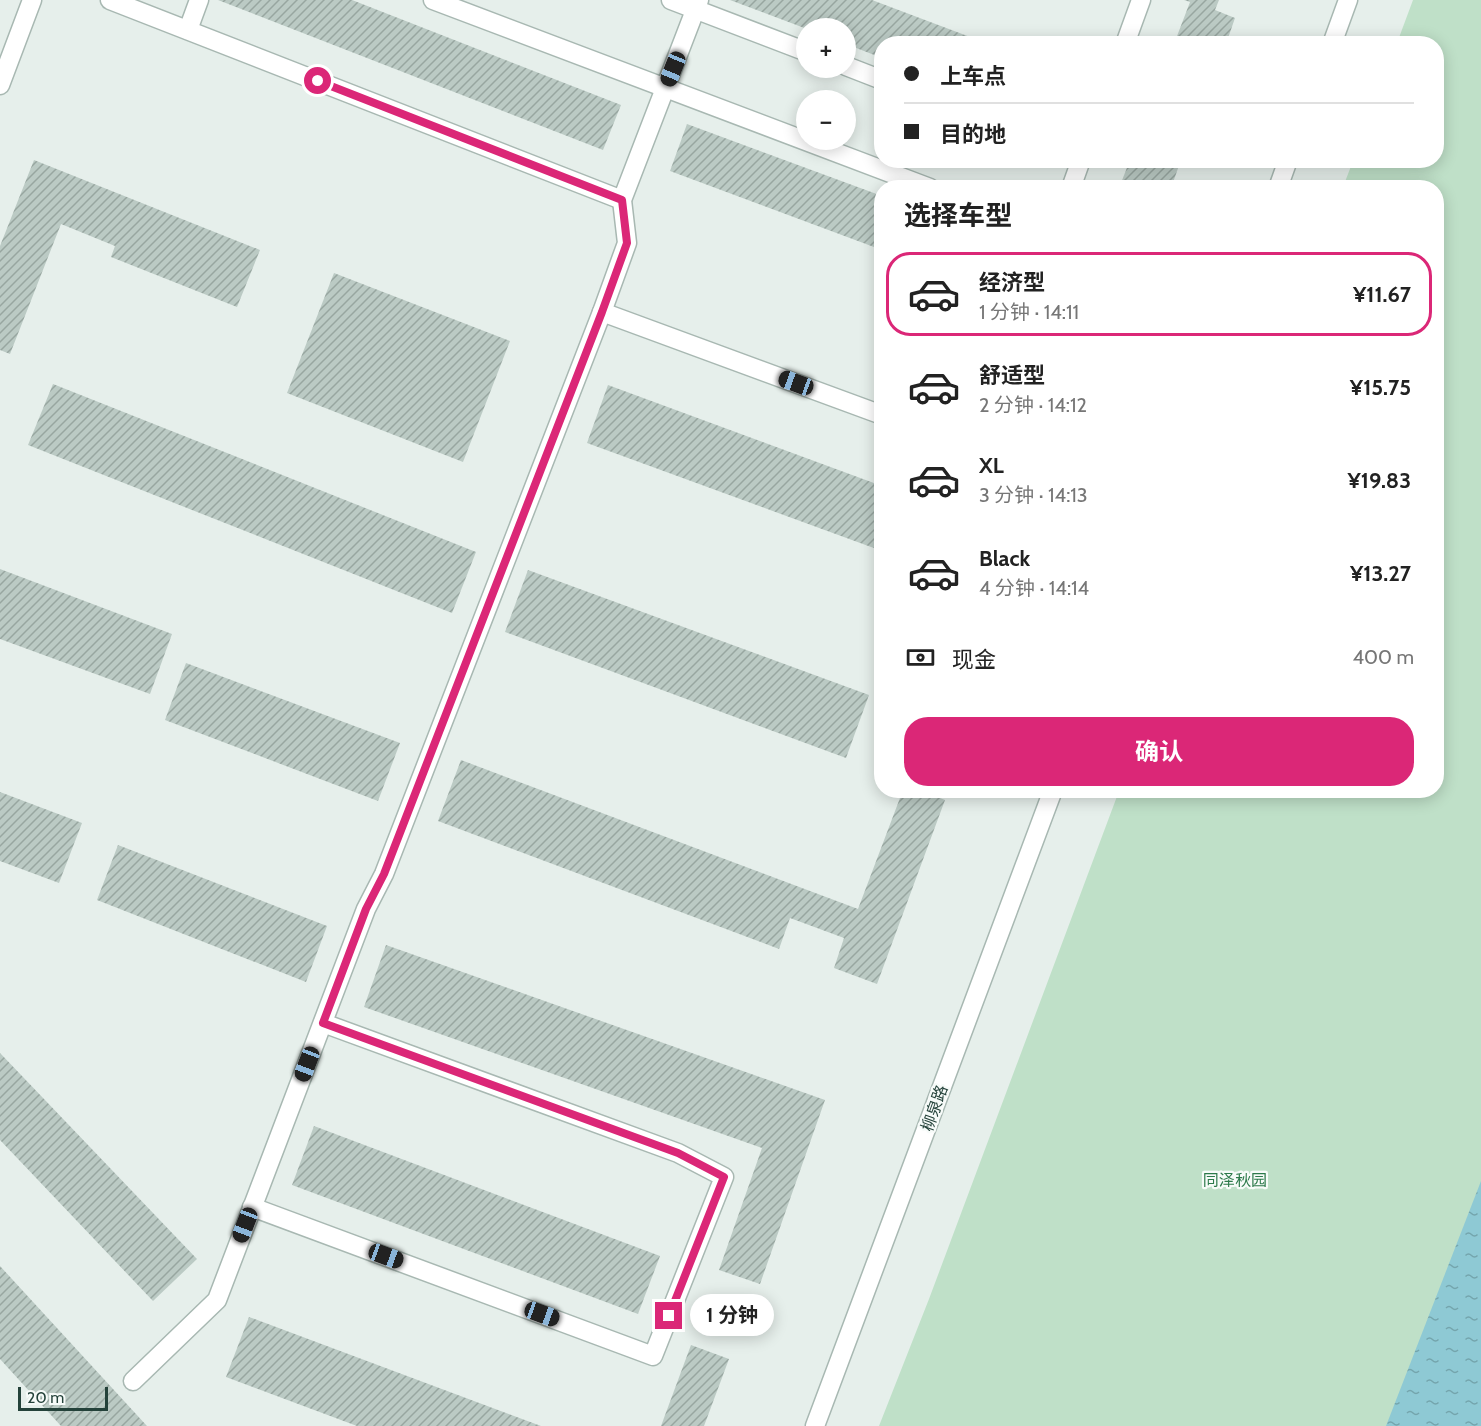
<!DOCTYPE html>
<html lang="zh">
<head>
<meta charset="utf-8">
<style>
	:root { --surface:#fff; --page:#f2f2f2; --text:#222; --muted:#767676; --line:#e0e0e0; --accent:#db2777 }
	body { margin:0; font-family:Cabin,"Noto Sans SC",sans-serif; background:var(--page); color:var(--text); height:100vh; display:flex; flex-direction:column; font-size:22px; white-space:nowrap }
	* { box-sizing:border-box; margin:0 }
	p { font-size:20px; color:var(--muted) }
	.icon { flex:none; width:33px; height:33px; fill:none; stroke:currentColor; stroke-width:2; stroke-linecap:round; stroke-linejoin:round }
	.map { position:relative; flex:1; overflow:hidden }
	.details { position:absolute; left:874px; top:180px; width:570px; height:618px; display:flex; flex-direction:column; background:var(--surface); border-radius:24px; box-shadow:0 3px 15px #0003 }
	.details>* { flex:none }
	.top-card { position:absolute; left:874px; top:36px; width:570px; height:132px; border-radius:24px; box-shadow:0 3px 15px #0003; display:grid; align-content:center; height:132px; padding:0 30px; background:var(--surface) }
	.fabs { position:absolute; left:796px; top:18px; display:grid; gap:12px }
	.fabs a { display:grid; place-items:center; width:60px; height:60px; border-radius:50%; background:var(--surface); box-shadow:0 3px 15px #0003; font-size:30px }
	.scale { position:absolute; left:18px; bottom:15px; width:90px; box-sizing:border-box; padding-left:6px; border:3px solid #24423a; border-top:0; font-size:16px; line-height:21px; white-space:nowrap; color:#24423a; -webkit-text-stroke:4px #f7fbf9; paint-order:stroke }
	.end { position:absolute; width:27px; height:27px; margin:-14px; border:8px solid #db2777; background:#fff; box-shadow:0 0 0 3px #fff }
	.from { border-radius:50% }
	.bubble { position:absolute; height:42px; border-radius:21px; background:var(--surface); box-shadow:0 3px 15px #0003; font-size:20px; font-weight:700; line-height:42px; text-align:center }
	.car { position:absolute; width:18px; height:36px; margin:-18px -9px; border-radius:8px; box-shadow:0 0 4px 2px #0007; background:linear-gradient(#222 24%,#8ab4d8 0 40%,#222 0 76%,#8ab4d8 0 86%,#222 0) }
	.top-card b { display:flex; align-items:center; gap:21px; height:57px; font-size:22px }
	.top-card b+b { border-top:2px solid var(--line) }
	.top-card i { width:15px; height:15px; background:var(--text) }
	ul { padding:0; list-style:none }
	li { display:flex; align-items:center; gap:18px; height:84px; margin:0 12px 9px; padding:0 18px; border:3px solid transparent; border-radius:24px }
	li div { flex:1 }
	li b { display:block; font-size:22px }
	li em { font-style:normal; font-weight:700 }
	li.current { border-color:var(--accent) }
	li>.icon { width:54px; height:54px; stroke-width:1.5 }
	h2 { padding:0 30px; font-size:27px; line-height:72px }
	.pay { display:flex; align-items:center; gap:15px; height:66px; padding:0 30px; font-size:22px }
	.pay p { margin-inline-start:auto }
	.primary-button { display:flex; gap:12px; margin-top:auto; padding:12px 30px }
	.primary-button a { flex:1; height:69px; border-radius:24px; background:var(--accent); color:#fff; font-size:24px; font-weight:700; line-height:69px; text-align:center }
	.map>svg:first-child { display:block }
	.green { fill:#bfe0c8 }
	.water { fill:url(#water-ripples) }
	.building { fill:url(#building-hatch) }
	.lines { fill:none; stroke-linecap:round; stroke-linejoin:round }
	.minor-casing { stroke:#a8b8b2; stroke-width:21 }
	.minor { stroke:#fff; stroke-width:18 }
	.route { stroke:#db2777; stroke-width:8 }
	.labels { text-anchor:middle; stroke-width:4.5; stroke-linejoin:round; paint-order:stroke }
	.street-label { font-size:16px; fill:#24423a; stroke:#f7fbf9 }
	.park-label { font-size:16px; fill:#2d7a4b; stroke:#f7fbf9 }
</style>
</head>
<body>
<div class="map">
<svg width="1481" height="1426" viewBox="0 0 1481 1426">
	<defs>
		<pattern id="water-ripples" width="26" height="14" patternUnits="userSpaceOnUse" patternTransform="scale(1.5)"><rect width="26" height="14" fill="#8ec9d4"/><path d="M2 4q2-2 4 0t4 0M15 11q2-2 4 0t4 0" fill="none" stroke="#74a5ad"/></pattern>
		<pattern id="building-hatch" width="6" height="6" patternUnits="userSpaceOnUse" patternTransform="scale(1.5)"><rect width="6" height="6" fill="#bbcac4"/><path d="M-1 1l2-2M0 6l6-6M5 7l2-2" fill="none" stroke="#98a6a0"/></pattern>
	</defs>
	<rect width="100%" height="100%" fill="#e6efeb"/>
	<!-- green -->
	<polygon class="green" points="1413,0 1481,0 1481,1292 1432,1426 879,1426 929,1299 1119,791 1437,790 1437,188 1343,187 1353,161 1437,160 1437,44 1397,43"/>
	<!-- water -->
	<polygon class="water" points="1481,1181 1481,1426 1386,1426"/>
	<!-- building -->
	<g class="building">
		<polygon points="218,0 352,0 621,105 603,150"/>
		<polygon points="730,0 872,0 986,43 882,44 882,58 846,44 846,28 807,29"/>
		<polygon points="1184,0 1219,0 1215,10 1235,18 1226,44 1174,44 1190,2"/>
		<polygon points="687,124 882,196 882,250 670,171"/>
		<polygon points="34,160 260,250 237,307 111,257 115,246 61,224 10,354 0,350 0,246"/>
		<polygon points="1130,160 1181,160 1171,188 1119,188"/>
		<polygon points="334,273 510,341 463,462 287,393"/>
		<polygon points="53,384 476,552 452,613 28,445"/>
		<polygon points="608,385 882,486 882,551 587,443"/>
		<polygon points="0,569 172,634 150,694 0,639"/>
		<polygon points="528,570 869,695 846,758 505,632"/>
		<polygon points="186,663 400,743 378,801 165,720"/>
		<polygon points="461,760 858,909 903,790 920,790 945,800 877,984 834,968 844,938 790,918 779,949 438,821"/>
		<polygon points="0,792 82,823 59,883 0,861"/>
		<polygon points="118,845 327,926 306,982 97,900"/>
		<polygon points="386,945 825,1100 760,1284 719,1270 762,1148 364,1007"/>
		<polygon points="0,1053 197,1259 153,1301 0,1140"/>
		<polygon points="314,1126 660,1256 638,1314 292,1185"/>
		<polygon points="0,1266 147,1426 61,1426 0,1359"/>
		<polygon points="249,1317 541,1426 357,1426 226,1377"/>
		<polygon points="691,1345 729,1359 704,1426 661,1426"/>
	</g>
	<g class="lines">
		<!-- minor casing -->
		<g class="minor-casing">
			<g id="minor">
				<polyline points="110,0 622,200"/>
				<polyline points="433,0 930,188"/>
				<polyline points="671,0 807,52"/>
				<polyline points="188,30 199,0"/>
				<polyline points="1125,44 1141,0"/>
				<polyline points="1332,44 1348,0"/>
				<polyline points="846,66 882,80"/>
				<polyline points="0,85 32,0"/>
				<polyline points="1071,188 1081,160"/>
				<polyline points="1278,188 1288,160"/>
				<polyline points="602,312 882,415"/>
				<polyline points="252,1207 653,1356 724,1177 678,1153 323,1023"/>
				<polyline points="133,1381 217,1300 366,909 384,874 602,312 627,243 622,200 699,0"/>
				<polyline points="815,1426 1053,790"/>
			</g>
		</g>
		<!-- minor -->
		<use href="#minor" class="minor"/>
	</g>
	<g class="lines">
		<!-- route -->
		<polyline class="route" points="318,81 622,200 627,243 602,312 384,874 366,909 323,1023 678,1153 724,1177 669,1316"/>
	</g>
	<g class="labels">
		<!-- street labels -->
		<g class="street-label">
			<text transform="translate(934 1108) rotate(-70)" y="6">柳泉路</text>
		</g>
		<!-- park labels -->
		<g class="park-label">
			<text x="1235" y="1186">同泽秋园</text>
		</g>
	</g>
</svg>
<div class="fabs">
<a>+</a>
<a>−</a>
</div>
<div class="scale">20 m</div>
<i class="end from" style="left:318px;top:81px"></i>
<i class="end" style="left:669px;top:1316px"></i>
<div class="bubble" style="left:690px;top:1294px;width:84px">1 分钟</div>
<i class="car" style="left:673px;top:69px;rotate:202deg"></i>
<i class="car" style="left:796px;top:383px;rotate:290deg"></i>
<i class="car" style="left:307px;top:1064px;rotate:201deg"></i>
<i class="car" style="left:245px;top:1225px;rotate:201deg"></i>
<i class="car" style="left:386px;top:1256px;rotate:110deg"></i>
<i class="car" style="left:542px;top:1314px;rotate:110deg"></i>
<div class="top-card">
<b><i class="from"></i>上车点</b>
<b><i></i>目的地</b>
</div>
<section class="details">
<h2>选择车型</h2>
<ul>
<li class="current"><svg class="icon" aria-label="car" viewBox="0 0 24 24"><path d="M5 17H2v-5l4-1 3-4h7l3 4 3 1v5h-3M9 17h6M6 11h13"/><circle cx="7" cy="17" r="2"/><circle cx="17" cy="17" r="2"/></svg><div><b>经济型</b><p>1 分钟 · 14:11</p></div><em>¥11.67</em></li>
<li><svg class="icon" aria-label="car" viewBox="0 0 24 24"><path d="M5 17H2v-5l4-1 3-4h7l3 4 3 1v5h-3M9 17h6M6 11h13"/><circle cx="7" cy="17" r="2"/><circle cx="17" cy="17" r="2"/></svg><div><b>舒适型</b><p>2 分钟 · 14:12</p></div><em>¥15.75</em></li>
<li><svg class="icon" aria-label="car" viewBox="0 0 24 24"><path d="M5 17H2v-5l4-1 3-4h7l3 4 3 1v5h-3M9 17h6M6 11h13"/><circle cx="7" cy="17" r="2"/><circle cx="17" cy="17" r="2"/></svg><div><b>XL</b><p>3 分钟 · 14:13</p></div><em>¥19.83</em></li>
<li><svg class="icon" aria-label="car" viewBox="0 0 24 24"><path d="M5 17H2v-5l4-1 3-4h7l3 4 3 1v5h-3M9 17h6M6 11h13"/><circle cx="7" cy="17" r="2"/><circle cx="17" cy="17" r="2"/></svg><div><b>Black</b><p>4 分钟 · 14:14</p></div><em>¥13.27</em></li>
</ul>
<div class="pay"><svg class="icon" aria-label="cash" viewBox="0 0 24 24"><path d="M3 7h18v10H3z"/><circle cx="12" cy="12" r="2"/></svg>现金<p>400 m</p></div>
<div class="primary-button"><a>确认</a></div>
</section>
</div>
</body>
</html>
